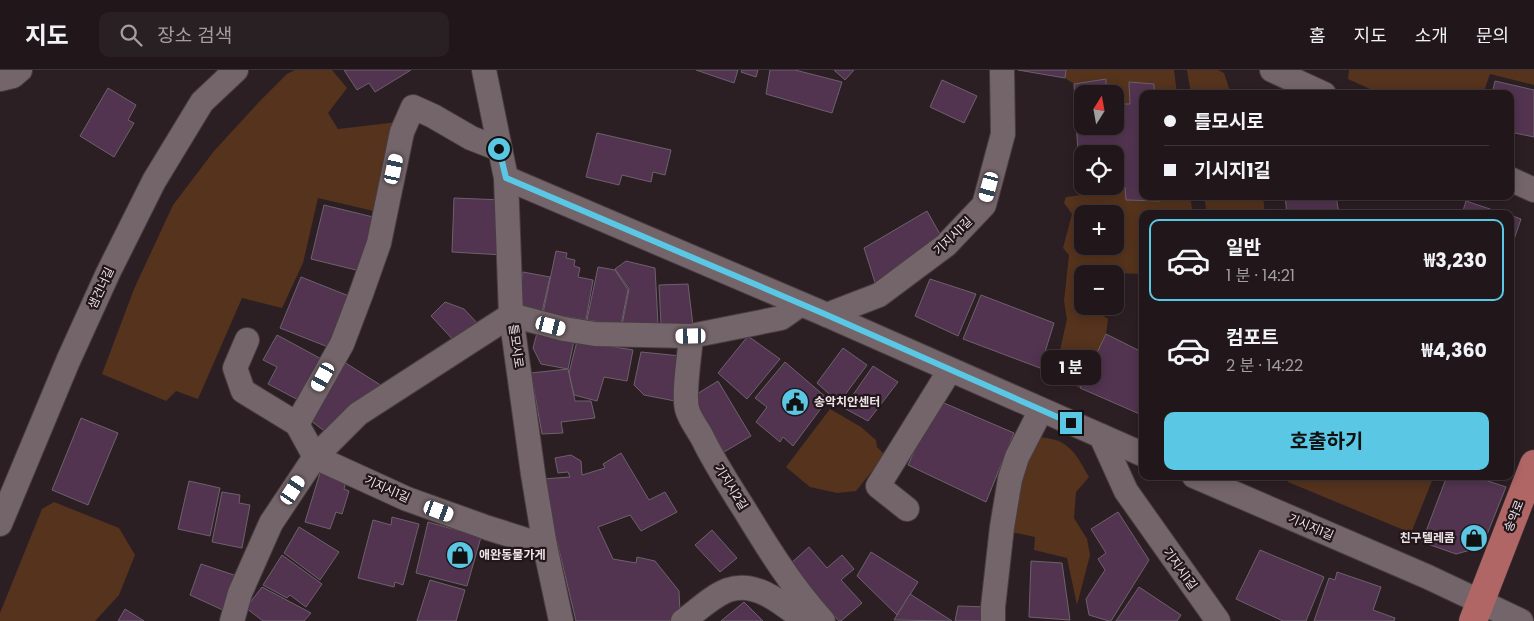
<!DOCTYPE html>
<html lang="ko">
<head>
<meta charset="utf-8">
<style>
	:root { --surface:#21171b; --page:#292024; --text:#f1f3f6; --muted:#a29fa3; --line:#3e363a; --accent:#5ac8e5 }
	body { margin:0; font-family:Poppins,"Noto Sans KR",sans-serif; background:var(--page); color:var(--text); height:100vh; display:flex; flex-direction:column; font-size:19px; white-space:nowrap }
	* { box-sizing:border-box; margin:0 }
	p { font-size:16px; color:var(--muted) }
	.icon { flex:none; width:28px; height:28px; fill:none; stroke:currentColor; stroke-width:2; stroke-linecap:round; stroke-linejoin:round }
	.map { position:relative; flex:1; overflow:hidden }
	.panel { position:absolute; left:1139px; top:140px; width:375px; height:270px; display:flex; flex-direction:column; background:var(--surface); border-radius:10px; box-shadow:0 2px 12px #0003,0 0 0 1px var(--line) }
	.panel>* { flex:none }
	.top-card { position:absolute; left:1139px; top:20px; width:375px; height:110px; border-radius:10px; box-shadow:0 2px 12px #0003,0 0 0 1px var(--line); display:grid; align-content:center; height:110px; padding:0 25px; background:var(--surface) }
	.needle { width:32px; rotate:11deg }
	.fabs { position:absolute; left:1074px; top:15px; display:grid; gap:10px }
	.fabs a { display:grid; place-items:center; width:50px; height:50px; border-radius:10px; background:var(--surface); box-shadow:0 2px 12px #0003,0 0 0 1px var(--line); font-size:25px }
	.end { position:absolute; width:22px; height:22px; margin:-11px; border:6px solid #5ac8e5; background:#111; box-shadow:0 0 0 2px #111 }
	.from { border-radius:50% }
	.bubble { position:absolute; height:35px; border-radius:10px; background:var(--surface); box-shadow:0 2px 12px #0003,0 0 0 1px var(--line); font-size:16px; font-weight:700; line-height:35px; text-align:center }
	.car { position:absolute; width:15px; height:30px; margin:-15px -8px; border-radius:6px; box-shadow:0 0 4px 1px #0007; background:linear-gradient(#fff 24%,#345 0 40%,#fff 0 76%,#345 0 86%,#fff 0) }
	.top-card b { display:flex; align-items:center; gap:18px; height:48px; font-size:19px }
	.top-card b+b { border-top:1px solid var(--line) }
	.top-card i { width:12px; height:12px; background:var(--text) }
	ul { padding:9px 0 0; list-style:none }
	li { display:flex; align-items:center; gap:15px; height:82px; margin:0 10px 8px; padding:0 15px; border:2px solid transparent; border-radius:10px }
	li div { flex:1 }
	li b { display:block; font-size:19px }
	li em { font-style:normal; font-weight:700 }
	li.selected { border-color:var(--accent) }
	li>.icon { width:45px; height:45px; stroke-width:1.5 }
	.cta { display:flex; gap:10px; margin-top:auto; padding:10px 25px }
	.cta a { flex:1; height:58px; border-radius:10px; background:var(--accent); color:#111; font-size:20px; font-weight:700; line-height:58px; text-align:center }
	header { display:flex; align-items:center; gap:30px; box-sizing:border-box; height:70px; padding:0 25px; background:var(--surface); border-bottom:1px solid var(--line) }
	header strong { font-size:24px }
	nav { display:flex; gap:28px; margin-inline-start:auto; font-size:18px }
	.search { width:350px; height:45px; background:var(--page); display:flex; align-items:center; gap:12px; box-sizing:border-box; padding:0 18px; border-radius:10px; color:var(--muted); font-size:19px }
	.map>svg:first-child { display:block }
	.green { fill:#55331d; fill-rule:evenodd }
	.building { fill:#523450; stroke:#6c616b; fill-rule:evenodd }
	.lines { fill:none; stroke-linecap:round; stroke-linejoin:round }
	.minor-casing { stroke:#483e42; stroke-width:26 }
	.major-casing { stroke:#483e42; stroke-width:29 }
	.minor { stroke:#74656a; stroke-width:24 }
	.major { stroke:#b06665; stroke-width:28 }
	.route { stroke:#5ac8e5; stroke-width:6 }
	.labels { text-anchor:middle; stroke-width:4.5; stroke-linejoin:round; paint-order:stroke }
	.street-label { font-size:12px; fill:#eee5e8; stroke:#22161a }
	.poi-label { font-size:12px; font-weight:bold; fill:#eee5e8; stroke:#22161a; text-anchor:start }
</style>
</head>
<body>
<header>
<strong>지도</strong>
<div class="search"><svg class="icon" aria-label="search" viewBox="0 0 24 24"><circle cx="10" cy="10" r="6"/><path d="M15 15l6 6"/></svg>장소 검색</div>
<nav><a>홈</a><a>지도</a><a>소개</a><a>문의</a></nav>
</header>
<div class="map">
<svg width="1534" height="551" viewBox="0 0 1534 551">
	<rect width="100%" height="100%" fill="#2c1f24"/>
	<!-- green -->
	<g class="green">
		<polygon points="295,0 332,0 347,18 328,43 338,59 398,52 378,142 318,128 303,193 282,238 242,228 198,329 176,321 166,331 102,304 134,219 173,135 214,81 259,32 287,4"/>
		<polygon points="1066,0 1174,0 1177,24 1154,24 1154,14 1129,12 1130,34 1115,34 1115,24 1106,24 1106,10 1074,14 1065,8"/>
		<polygon points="1187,0 1218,0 1224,3 1231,24 1191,24"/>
		<polygon points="1349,0 1534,0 1534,15 1490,4 1483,24 1381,24 1348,9"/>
		<path d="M 1125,117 L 1126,130 L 1160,131 L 1160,126 L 1190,126 L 1193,144 L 1142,144 L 1142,204 L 1117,203 L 1115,212 L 1115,204 L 1082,204 L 1082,236 L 1092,236 L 1092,238 L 1108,249 L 1106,264 L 1080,318 L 1054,307 L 1067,249 L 1064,231 L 1069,185 L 1063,178 L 1072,144 L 1064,133 L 1066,127 L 1082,125 L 1080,119 ZM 1082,144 L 1115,144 L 1115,176 L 1082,176 Z"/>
		<polygon points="1204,126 1263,126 1265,144 1207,144"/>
		<polygon points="830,339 861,357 876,370 877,377 885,385 856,421 837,423 810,417 786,397"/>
		<path d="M 1034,367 C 1068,368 1073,379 1089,407 L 1076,422 L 1074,448 L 1087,469 L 1090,485 L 1077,535 L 1067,488 L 1034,480 L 1035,467 L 1006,461 Z"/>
		<polygon points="1289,406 1434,406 1411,463 1288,412"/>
		<polygon points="54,432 119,458 135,485 119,525 95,551 0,551 0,543 42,439"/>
	</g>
	<!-- building -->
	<g class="building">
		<polygon points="344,0 411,0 375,22 369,13 357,20"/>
		<polygon points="696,0 738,0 734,13"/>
		<polygon points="742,0 758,0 756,7 741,2"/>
		<polygon points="770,0 795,0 842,12 832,43 766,24"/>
		<polygon points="834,0 854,0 845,10"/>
		<polygon points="1018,0 1066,0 1065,8"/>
		<path d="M 1106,9 L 1106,24 L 1082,24 L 1082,56 L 1115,56 L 1115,34 L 1130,34 L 1129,12 L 1154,14 L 1154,24 L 1142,24 L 1142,126 L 1160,126 L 1160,131 L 1126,130 L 1125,117 L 1080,119 L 1074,14 ZM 1082,84 L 1115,84 L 1115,116 L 1082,116 Z"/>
		<polygon points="942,10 977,26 964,53 930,37"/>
		<polygon points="1495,11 1534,20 1534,67 1510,62 1510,24 1492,24"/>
		<polygon points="108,18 136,35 128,50 134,53 114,87 80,66"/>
		<polygon points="597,63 671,80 665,105 653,102 651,112 622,105 619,115 586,107"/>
		<polygon points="1285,126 1336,126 1339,144 1287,144"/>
		<polygon points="454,128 503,130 503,185 452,182"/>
		<polygon points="1466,131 1505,144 1462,144"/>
		<polygon points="324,135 373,147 360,201 311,189"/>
		<polygon points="927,141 946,175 879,225 864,178"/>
		<polygon points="1510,145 1521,149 1510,181"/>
		<polygon points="556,181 567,183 566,188 575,190 574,196 580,198 578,207 593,210 586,250 543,243"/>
		<polygon points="626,191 655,198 658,254 622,255 629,219 615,199"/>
		<polygon points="598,197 615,200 628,220 621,255 587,250"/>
		<polygon points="523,202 550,207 542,242 517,237"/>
		<polygon points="301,207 349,226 328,277 280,258"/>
		<polygon points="930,209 976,224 958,266 915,246"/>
		<polygon points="688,214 693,256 661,255 659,215"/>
		<polygon points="981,225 1054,253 1040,298 963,269"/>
		<polygon points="445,232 464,239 479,255 456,273 431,246"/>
		<polygon points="537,263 574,271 568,299 541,294 533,278"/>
		<polygon points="1106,264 1142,282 1142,345 1080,318"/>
		<polygon points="277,265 327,292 304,333 268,314 277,297 263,290"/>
		<polygon points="748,266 780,289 747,329 718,303"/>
		<polygon points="577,271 633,280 627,311 604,307 597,331 574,325 569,303"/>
		<polygon points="843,278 867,295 839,333 817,313"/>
		<polygon points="641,282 681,286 675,331 644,325 634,315"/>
		<polygon points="341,290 382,316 327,363 306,347"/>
		<polygon points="785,292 828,329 793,376 783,367 780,372 756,352 767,337 755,328"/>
		<polygon points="873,296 898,312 868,351 844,338"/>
		<polygon points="568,299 575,331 591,331 595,348 561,352 563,363 542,364 531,303"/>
		<polygon points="718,311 751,366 724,382 692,327"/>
		<polygon points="937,330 1014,363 986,432 908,395"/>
		<polygon points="81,348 118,363 88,435 52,420"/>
		<polygon points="621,383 649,430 665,422 677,442 641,461 630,445 598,457 613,489 636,493 637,487 655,491 679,521 680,542 669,551 576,551 542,409 570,407 568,402 558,403 555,388 571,385 581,391 582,405 605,398 603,394"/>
		<polygon points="320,403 346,411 344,419 349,421 342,444 336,442 330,459 305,452"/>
		<polygon points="1447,406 1473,406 1506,417 1482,477 1456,484 1422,472"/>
		<polygon points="189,411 220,418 210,466 178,459"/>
		<polygon points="222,422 240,425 239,433 250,435 242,478 212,472"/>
		<polygon points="1118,442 1149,490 1111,551 1109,551 1089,545 1086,529 1105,500 1098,489 1106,483 1091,459"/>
		<polygon points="392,447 419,454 403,515 395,512 394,517 358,508 373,450 391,455"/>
		<polygon points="428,452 481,467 467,516 416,503"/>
		<polygon points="299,457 339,482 320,510 284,483"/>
		<polygon points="712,460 737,488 720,502 695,475"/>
		<polygon points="809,477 827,498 842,485 854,499 841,510 862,533 841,551 839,551 790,494"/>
		<polygon points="1260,480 1324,507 1306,551 1283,551 1236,529"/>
		<polygon points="871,482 918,512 897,545 857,506"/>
		<polygon points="282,485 322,514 306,537 290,525 287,528 263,515"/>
		<polygon points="1031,491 1062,493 1070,550 1029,547"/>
		<polygon points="201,494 237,506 225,541 190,525"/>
		<polygon points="1337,502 1381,517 1373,540 1395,548 1394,551 1314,551 1329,508 1335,510"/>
		<polygon points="430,510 465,520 456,551 417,551"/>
		<polygon points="262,517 311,543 304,551 263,551 246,538"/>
		<polygon points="1139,517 1181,545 1177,551 1116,551"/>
		<polygon points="910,524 952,551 894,550"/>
		<polygon points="744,532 763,551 721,551"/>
		<polygon points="958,536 988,537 987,551 955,551"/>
		<polygon points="125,539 144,551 118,551"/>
	</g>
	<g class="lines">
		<!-- minor casing -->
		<g class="minor-casing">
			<g id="minor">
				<polyline points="484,0 506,108 511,245 533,404 545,476 561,551"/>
				<polyline points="1272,0 1324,24"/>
				<polyline points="0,9 13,6 20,0"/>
				<polyline points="506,108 827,245 1142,384"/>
				<polyline points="1510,109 1534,120"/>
				<polyline points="827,245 879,225 946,175 984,135 1003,64 1002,0"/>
				<path d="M 691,266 C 690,285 683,321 687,339 C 690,350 698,359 703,369 C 715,394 731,418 746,442 C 769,480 793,518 823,551"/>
				<polyline points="247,270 235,298 243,321 297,354 342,274 361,224 379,173 402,62 413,37 433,46 471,68 499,79"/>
				<polyline points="297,354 315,387 407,429 488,458 545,476"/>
				<polyline points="1101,366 1126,421 1218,551"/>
				<polyline points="1194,406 1428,507 1521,551"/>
				<polyline points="907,439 878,416 950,300"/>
				<polyline points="0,454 68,291 108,203 154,111 202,32 236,0"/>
				<polyline points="232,551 240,523 271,453 315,387 358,344 511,245 564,259 595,264 691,266 781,248 801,234"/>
				<path d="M 683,551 C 697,541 712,526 728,520 C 757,510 784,535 805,551"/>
				<polyline points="993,551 993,537 1002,457 1010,409 1017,387 1041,340"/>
			</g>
		</g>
		<!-- major casing -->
		<g class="major-casing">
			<polyline id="major" points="1473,551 1534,394"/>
		</g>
		<!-- minor -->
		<use href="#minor" class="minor"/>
		<!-- major -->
		<use href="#major" class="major"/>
	</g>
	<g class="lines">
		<!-- route -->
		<polyline class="route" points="499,79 506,108 827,245 1071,353"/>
	</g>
	<!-- icons -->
	<defs>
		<g id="civic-disc" transform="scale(1.4375)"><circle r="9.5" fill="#5ac8e5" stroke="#22161a"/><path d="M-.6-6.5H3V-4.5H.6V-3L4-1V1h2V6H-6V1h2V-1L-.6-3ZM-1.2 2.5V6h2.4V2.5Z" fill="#111"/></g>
		<g id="shop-disc" transform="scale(1.4375)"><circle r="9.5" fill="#5ac8e5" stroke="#22161a"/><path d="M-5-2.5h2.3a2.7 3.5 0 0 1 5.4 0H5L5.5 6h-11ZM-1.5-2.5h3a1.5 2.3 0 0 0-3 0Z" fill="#111"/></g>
	</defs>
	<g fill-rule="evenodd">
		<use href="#civic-disc" x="795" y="332"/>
		<use href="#shop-disc" x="1474" y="468"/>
		<use href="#shop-disc" x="460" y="485"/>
	</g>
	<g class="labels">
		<!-- street labels -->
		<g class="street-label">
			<text transform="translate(953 166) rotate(-44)" y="4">기지시1길</text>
			<text transform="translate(101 218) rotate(-65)" y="4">샘건너길</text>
			<text transform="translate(516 276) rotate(82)" y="4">틀모시로</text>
			<text transform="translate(731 417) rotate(58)" y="4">기지시2길</text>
			<text transform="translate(387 419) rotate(24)" y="4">기지시1길</text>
			<text transform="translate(1514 446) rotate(-68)" y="4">송악로</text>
			<text transform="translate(1311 457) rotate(23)" y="4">기시지1길</text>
			<text transform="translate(1180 499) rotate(54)" y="4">기지시1길</text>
		</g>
		<!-- poi labels -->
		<g class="poi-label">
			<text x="814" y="336">송악치안센터</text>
			<text x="1455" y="472" text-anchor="end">친구텔레콤</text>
			<text x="479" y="489">애완동물가게</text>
		</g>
	</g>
</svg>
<div class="fabs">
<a><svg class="needle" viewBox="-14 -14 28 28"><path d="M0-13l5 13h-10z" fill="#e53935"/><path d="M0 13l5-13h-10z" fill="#a29fa3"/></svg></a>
<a><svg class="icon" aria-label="locate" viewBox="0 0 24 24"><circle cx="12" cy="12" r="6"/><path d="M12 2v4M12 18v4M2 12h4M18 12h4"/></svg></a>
<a>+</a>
<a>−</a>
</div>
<i class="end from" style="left:499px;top:79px"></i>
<i class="end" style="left:1071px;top:353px"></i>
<div class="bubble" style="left:1041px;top:280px;width:60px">1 분</div>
<i class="car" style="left:394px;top:99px;rotate:12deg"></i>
<i class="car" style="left:989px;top:117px;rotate:195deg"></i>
<i class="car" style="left:551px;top:256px;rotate:104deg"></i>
<i class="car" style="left:691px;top:266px;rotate:269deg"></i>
<i class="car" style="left:323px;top:307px;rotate:209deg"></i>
<i class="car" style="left:293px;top:420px;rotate:33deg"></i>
<i class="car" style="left:439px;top:441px;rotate:110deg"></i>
<div class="top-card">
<b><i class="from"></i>틀모시로</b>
<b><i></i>기시지1길</b>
</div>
<section class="panel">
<ul>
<li class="selected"><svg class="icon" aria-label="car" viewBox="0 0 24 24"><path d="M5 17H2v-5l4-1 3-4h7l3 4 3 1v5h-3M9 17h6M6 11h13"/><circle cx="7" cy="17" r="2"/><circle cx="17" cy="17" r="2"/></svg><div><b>일반</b><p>1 분 · 14:21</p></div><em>₩3,230</em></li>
<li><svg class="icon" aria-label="car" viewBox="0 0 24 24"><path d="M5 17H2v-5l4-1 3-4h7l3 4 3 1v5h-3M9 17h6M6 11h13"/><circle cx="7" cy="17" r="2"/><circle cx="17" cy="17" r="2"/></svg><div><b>컴포트</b><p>2 분 · 14:22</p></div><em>₩4,360</em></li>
</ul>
<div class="cta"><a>호출하기</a></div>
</section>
</div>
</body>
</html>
